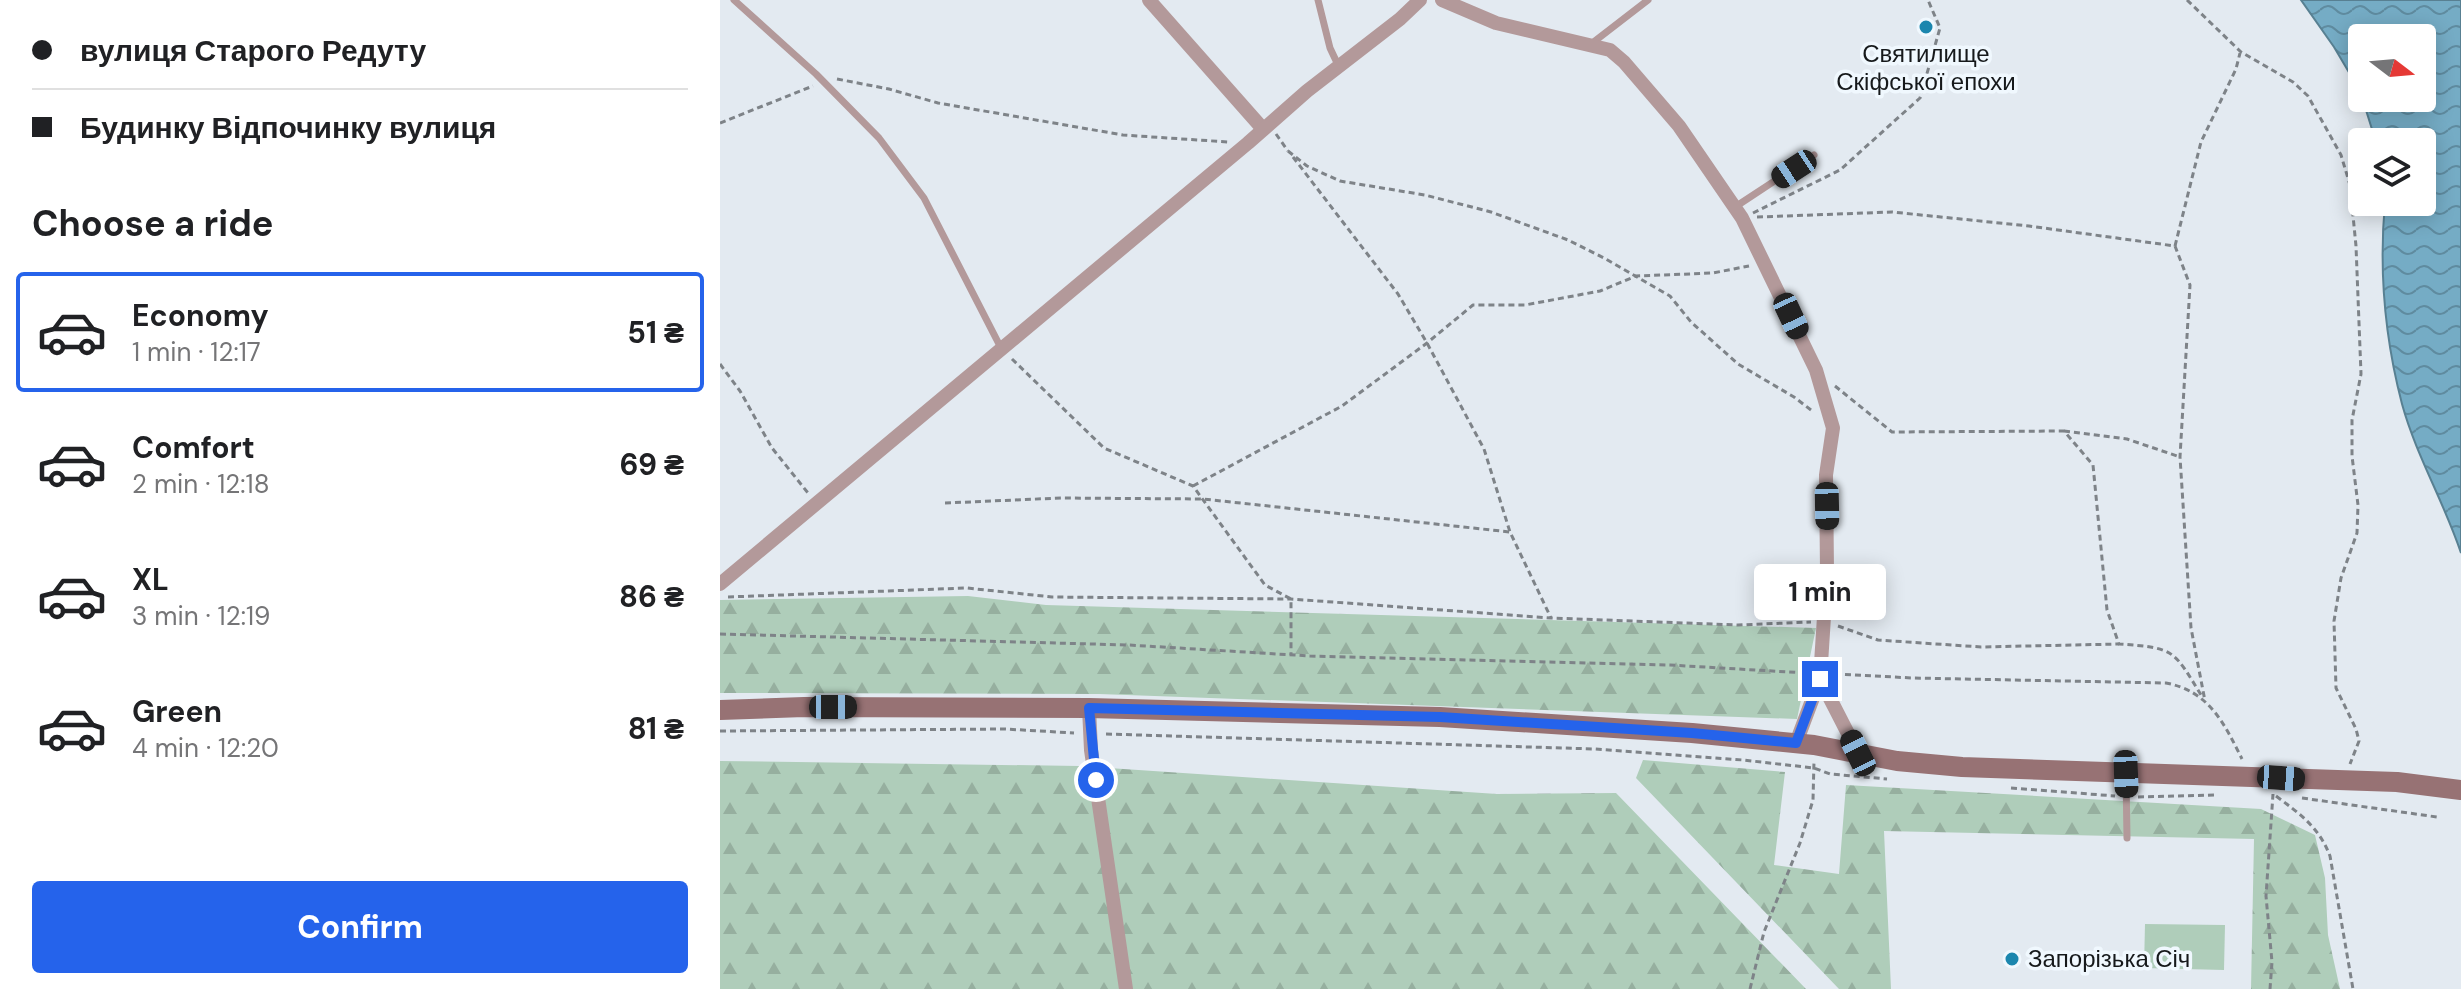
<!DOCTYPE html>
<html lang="en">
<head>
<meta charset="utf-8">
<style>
	:root { --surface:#fff; --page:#f2f2f2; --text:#202124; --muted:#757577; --line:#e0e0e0; --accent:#2563eb }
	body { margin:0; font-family:"DM Sans",sans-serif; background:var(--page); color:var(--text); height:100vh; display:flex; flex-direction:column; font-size:30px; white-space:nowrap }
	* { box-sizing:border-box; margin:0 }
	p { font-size:26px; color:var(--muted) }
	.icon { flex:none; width:44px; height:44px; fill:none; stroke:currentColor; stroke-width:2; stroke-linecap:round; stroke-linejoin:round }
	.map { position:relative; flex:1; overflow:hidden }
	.details { display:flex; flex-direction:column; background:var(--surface); width:720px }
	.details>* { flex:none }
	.top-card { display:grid; align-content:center; height:176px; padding:0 32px; background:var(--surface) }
	.needle { width:52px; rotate:106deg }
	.fabs { position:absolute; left:1628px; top:24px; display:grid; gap:16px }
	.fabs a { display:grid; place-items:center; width:88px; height:88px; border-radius:8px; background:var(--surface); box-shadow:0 4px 20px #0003; font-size:40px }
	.end { position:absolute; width:36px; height:36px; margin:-18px; border:10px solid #2563eb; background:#fff; box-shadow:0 0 0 4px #fff }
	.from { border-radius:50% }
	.bubble { position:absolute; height:56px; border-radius:8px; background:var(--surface); box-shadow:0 4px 20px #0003; font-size:26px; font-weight:700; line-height:56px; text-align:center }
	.car { position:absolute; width:24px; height:48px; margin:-24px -12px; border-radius:10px; box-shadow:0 0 6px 2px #0007; background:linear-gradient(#222 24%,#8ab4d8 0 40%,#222 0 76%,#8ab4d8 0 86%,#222 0) }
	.top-card b { display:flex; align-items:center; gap:28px; height:76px; font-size:30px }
	.top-card b+b { border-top:2px solid var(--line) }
	.top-card i { width:20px; height:20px; background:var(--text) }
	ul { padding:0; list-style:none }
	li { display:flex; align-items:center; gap:24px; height:120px; margin:0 16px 12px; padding:0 16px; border:4px solid transparent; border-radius:8px }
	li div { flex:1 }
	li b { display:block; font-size:30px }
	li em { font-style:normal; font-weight:700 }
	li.active { border-color:var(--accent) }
	li>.icon { width:72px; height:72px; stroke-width:1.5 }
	h2 { padding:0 32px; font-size:36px; line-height:96px }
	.cta { display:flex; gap:16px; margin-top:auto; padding:16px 32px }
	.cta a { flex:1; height:92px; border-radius:8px; background:var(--accent); color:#fff; font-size:32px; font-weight:700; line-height:92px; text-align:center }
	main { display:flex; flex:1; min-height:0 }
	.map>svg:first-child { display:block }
	.forest { fill:url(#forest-firs) }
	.park { fill:#afcdba }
	.water { fill:url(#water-waves); stroke:#588092; stroke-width:2; fill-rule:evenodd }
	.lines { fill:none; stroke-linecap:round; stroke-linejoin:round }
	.path { stroke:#7e8388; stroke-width:3; stroke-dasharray:6 4; stroke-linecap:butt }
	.service { stroke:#b3999a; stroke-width:7 }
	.minor { stroke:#b3999a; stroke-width:14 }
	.secondary { stroke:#977274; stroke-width:20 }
	.route { stroke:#2563eb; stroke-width:10 }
	.poi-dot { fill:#1b86ae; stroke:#f0f8fe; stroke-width:3 }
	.labels { text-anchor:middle; stroke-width:7; stroke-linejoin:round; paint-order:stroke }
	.poi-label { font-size:24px; fill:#16191b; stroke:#f0f8fe }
</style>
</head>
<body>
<main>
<section class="details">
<div class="top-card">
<b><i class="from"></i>вулиця Старого Редуту</b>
<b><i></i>Будинку Відпочинку вулиця</b>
</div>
<h2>Choose a ride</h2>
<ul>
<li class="active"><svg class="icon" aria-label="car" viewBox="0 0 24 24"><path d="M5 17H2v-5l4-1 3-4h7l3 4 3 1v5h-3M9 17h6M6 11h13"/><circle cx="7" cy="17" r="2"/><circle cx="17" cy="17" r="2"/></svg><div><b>Economy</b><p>1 min · 12:17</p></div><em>51 ₴</em></li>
<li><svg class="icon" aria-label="car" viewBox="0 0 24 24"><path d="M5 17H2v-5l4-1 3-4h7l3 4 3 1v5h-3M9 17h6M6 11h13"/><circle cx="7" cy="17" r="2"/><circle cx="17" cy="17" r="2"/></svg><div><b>Comfort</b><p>2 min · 12:18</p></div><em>69 ₴</em></li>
<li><svg class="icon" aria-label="car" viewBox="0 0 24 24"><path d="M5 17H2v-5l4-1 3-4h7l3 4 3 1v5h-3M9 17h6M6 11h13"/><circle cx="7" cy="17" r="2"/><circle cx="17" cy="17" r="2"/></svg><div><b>XL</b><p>3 min · 12:19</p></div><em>86 ₴</em></li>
<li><svg class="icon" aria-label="car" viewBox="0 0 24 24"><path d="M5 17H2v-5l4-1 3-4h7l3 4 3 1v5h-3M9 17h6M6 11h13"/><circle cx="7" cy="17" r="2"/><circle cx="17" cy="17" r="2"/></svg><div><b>Green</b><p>4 min · 12:20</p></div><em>81 ₴</em></li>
</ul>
<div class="cta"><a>Confirm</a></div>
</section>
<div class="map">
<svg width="1741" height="989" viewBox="0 0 1741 989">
	<defs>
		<pattern id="forest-firs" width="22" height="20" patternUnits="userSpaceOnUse" patternTransform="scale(2)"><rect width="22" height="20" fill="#afcdba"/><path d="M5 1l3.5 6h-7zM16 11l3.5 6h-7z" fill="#96af9f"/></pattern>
		<pattern id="water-waves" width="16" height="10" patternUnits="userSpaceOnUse" patternTransform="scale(2)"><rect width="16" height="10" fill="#75acc5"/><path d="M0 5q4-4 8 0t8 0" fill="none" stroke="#5f8b9f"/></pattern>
	</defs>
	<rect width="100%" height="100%" fill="#e3eaf1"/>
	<!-- forest -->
	<g class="forest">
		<polygon points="248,596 326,605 1096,628 1077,719 379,694 0,693 0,600"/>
		<polygon points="923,760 1065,772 1054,865 1119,874 1126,785 1541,809 1595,835 1605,878 1608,935 1620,989 1531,989 1534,839 1164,831 1171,989 1119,989 916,778"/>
		<polygon points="0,761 359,766 777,794 896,793 1086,989 0,989"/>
	</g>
	<!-- park -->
	<polygon class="park" points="1425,924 1505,925 1504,970 1424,968"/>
	<!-- water -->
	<path class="water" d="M 1581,0 L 1741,0 L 1741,553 C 1724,502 1696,455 1682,404 C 1665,339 1659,268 1665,202 L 1702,202 L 1702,142 L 1656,142 L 1640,91 L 1614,47 ZM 1642,38 L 1702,38 L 1702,98 L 1642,98 Z"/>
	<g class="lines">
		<!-- path -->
		<g class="path">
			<polyline points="1467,0 1521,52 1573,82 1588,96 1621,155 1630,185 1636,246 1641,374 1632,420 1632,456 1638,505 1637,533 1621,578 1614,621 1616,688 1636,729 1639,741 1630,764"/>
			<polyline points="117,79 169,89 218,103 403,135 508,142"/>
			<polyline points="0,123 93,86"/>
			<polyline points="556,134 568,151"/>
			<polyline points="568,151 587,166 620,181 705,195 771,212 848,240 884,258 950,296 971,322 1018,364 1074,397 1091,410"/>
			<polyline points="573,157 678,294 707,343 764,449 790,532 831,618"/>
			<polyline points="1033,213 1120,170 1200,98 1220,28 1208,0"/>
			<polyline points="1037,217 1172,212 1309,226 1455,246 1470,285 1460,457 1471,628 1485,701"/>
			<polyline points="1455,246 1481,142 1516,69 1520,53"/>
			<polyline points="292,359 384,448 473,486 545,585 571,599 571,655"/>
			<polyline points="0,364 20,391 52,448 88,493"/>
			<path d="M 1115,386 L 1172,432 L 1344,431 L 1373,465 L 1387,610 L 1399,644 C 1457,648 1453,650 1483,698"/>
			<polyline points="1344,431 1407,439 1460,457"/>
			<polyline points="473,486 622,406 707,343 753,305 805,305 880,291 916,276 993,273 1029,266"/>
			<polyline points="225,503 341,498 483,499 790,532"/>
			<polyline points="8,597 247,588 332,597 571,599 831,618 1018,625 1091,622"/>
			<polyline points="1118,626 1158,640 1261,647 1399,644"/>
			<polyline points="0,634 409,645 590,656 950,665 1087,673"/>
			<path d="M 1115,674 L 1193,678 L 1446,683 C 1489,691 1504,723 1522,759"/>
			<polyline points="0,731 285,729 354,733"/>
			<polyline points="386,734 875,749 1023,760 1094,768 1110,774 1167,779"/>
			<polyline points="1291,788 1395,796"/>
			<path d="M 1556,796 C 1580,814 1599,827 1610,856 L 1633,989"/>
			<polyline points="1418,797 1495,795"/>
			<polyline points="1582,798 1717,817"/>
			<polyline points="1030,989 1044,932 1080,843 1093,800 1094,761"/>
			<polyline points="1550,989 1552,962 1546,896 1553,794"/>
		</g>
		<!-- service -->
		<g class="service">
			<polyline points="14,0 96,74 159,138 204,198 281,348"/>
			<polyline points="598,0 610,48 619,67"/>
			<polyline points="871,44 928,0"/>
			<polyline points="1015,207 1094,155"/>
			<polyline points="1406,776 1407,838"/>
		</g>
		<!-- minor -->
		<g class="minor">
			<polyline points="429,0 543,129"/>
			<polyline points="722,0 776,23 890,50 904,62 959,126 1022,218 1096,370 1113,428 1106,475 1107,570 1100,679 1076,743"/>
			<polyline points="0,584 528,143 587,91 680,19 700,0"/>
			<polyline points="1100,679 1138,753"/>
			<polyline points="369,708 371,750 406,989"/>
		</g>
		<!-- secondary -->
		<polyline class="secondary" points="0,710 84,707 369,708 720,717 972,733 1094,745 1177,761 1242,767 1677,782 1741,790"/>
	</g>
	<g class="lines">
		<!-- route -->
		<polyline class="route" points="376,780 369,708 720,717 972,733 1076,743 1100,679"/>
	</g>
	<!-- markers -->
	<g class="poi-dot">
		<circle cx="1206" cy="27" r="8"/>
		<circle cx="1292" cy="959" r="8"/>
	</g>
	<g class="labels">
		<!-- poi labels -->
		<g class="poi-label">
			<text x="1206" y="62">Святилище<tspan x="1206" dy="28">Скіфської епохи</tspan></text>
			<text x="1308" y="967" text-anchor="start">Запорізька Січ</text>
		</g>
	</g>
</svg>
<div class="fabs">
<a><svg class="needle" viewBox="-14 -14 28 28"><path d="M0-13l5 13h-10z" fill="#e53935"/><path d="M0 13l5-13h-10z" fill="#757577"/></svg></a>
<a><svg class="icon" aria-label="layers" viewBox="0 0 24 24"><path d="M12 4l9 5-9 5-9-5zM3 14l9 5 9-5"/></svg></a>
</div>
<i class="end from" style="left:376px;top:780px"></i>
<i class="end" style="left:1100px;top:679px"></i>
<div class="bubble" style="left:1034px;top:564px;width:132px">1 min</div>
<i class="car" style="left:1074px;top:169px;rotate:237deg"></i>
<i class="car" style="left:1071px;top:316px;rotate:155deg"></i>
<i class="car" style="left:1107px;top:506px;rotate:179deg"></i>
<i class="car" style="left:113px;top:707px;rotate:90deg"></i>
<i class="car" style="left:1138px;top:753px;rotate:334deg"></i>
<i class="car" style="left:1406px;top:774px;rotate:178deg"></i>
<i class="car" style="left:1561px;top:778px;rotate:94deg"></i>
</div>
</main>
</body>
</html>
